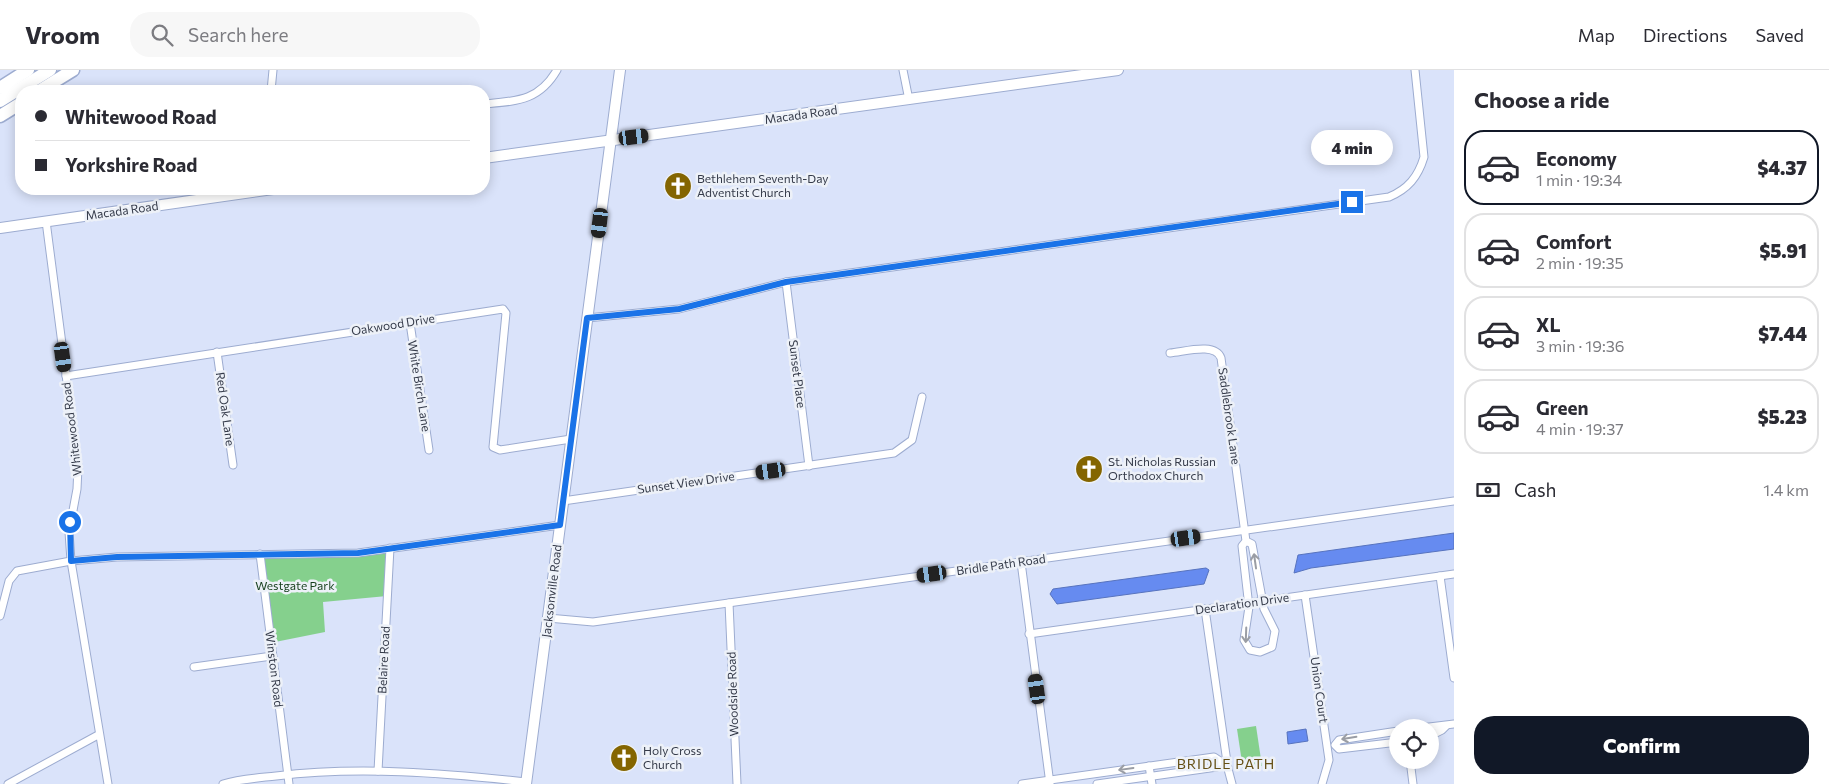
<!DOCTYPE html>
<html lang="en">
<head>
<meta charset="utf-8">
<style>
	:root { --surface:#fff; --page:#f7f7f7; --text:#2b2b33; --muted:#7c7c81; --line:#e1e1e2; --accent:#111827 }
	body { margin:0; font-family:Commissioner,sans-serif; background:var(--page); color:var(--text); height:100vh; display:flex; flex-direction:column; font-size:19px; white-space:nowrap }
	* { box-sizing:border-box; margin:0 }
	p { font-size:16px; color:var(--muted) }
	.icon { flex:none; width:28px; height:28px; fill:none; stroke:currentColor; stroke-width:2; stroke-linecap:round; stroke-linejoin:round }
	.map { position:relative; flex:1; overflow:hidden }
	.sheet { display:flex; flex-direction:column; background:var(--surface); width:375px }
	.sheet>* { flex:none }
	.guide { position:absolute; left:15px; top:15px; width:475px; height:110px; border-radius:20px; box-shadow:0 2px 12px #0003; display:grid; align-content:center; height:110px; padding:0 20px; background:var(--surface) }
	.fabs { position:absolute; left:1389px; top:649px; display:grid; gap:10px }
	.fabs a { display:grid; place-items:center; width:50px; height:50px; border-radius:50%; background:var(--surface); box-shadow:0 2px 12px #0003; font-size:25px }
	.end { position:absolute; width:22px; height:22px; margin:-11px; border:6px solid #1a73e8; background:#fff; box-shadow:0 0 0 2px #fff }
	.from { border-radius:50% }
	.bubble { position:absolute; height:35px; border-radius:18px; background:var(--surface); box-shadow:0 2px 12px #0003; font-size:16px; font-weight:800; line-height:35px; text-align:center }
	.car { position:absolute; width:15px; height:30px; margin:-15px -8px; border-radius:6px; box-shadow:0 0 4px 1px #0007; background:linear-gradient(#222 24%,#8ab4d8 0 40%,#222 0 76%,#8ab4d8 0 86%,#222 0) }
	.guide b { display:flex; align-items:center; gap:18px; height:48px; font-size:19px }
	.guide b+b { border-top:1px solid var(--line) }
	.guide i { width:12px; height:12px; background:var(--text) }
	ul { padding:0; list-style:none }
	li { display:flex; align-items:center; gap:15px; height:75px; margin:0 10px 8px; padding:0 10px; border:2px solid var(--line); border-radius:20px }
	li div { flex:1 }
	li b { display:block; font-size:19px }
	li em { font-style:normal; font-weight:800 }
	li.current { border-color:var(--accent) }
	li>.icon { width:45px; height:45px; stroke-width:1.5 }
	h2 { padding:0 20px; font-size:22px; line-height:60px }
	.pay { display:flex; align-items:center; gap:12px; height:55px; padding:0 20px; font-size:19px }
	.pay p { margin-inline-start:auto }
	.primary-button { display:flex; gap:10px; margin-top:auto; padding:10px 20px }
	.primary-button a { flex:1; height:58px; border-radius:20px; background:var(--accent); color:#fff; font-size:20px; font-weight:800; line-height:58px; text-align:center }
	header { display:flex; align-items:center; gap:30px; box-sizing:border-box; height:70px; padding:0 25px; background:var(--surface); border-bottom:1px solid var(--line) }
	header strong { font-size:24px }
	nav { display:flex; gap:28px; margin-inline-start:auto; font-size:18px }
	.search { width:350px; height:45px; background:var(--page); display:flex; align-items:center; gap:12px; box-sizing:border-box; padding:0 18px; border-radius:20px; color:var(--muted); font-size:19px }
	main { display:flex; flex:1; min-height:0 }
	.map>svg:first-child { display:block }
	.green { fill:#85d08d }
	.water { fill:#668bf0; stroke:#5773be }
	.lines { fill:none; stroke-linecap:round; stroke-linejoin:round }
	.street-casing { stroke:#9dacd0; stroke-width:9 }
	.secondary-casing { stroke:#9dacd0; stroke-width:12 }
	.highway-casing { stroke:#9dacd0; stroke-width:15 }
	.street { stroke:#fff; stroke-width:7 }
	.secondary { stroke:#fff; stroke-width:10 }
	.highway { stroke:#fff; stroke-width:12 }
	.oneway { stroke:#9a9da4 }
	.route { stroke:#1a73e8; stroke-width:6 }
	.labels { text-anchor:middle; stroke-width:5; stroke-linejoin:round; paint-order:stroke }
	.street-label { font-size:12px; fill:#353b4a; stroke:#edf1f8 }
	.poi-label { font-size:12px; fill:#353b4a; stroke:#edf1f8; text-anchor:start }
	.park-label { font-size:12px; fill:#163f1d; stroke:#edf1f8 }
	.neighbourhood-label { font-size:14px; letter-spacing:1px; fill:#654f14; stroke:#edf1f8 }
</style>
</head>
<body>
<header>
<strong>Vroom</strong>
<div class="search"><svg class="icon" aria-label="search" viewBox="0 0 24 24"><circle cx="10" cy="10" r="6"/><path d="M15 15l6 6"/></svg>Search here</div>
<nav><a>Map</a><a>Directions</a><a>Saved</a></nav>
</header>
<main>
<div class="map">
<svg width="1454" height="714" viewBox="0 0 1454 714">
	<rect width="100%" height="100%" fill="#dae3fa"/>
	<!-- green -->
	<g class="green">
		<polygon points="390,478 387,526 323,532 325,562 270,573 260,484"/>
		<polygon points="1256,656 1262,696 1243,699 1237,659"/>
	</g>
	<!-- water -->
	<g class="water">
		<polygon points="1454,463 1454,479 1311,498 1294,503 1298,485"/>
		<polygon points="1206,498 1209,500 1204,514 1057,534 1050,524 1053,519"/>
		<polygon points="1306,659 1308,671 1288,674 1287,662"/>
	</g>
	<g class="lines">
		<!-- street casing -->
		<g class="street-casing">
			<g id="street">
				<polyline points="903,0 909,30"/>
				<polyline points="271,21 273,0"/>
				<path d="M 484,34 C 517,31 539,31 557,0"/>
				<polyline points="46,151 78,397 77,419 69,462 71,491 108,714"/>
				<polyline points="786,212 809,396"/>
				<path d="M 587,248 L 679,239 L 786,212 L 1389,127 C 1408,119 1418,107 1424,87 L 1415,0"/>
				<polyline points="410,253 429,380"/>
				<polyline points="217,282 233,395"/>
				<path d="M 1170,283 C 1184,282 1215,272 1221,288 L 1246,471 L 1242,476 L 1249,537 L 1244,570 L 1250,580 L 1260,582 L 1272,577 L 1275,561 L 1264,539 L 1252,474 L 1246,471"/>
				<polyline points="66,306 503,239 506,243 493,377 500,380 571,369"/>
				<polyline points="563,431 894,383 912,370 922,327"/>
				<polyline points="260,484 289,714"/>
				<polyline points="1021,492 1050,714"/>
				<polyline points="1440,506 1454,608"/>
				<polyline points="1305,525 1329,690 1322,714"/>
				<polyline points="729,533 737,714"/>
				<polyline points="1205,539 1228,699 1232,714"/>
				<polyline points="0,546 9,511 17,501 71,491 117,487 358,483 560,455"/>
				<polyline points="548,548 593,552 1454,431"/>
				<polyline points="1029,564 1454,504"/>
				<polyline points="194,597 272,586"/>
				<polyline points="1421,658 1454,654"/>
				<polyline points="1398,661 1339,670 1335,675 1339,679 1398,672"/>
				<polyline points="1430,666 1442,660 1446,656"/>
				<polyline points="1410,690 1413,714"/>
				<polyline points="1149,696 1152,714"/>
				<polyline points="378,701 390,478"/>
				<polyline points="8,714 98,665"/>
				<path d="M 223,714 C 240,709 258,708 276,706 C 359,696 444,703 526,712"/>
				<polyline points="1022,714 1214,687 1220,691 1217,697 1097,714"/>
			</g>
		</g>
		<!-- secondary casing -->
		<g class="secondary-casing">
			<g id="secondary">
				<polyline points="484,88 1118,0"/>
				<polyline points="0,158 273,119"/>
				<polyline points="526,714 620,0"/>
			</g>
		</g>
		<!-- highway casing -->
		<g class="highway-casing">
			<g id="highway">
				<polyline points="0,18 28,0"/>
				<polyline points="39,21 73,0"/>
				<polyline points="0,31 50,0"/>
				<polyline points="0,46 21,33"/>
			</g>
		</g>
		<!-- street -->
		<use href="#street" class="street"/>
		<!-- secondary -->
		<use href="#secondary" class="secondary"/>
		<!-- highway -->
		<use href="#highway" class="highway"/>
	</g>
	<!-- one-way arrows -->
	<defs><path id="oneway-shaft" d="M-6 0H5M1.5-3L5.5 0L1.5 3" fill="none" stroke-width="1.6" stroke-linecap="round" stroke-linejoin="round" transform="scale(1.25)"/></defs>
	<g class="oneway">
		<use href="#oneway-shaft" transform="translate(1255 491) rotate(-98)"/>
		<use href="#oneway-shaft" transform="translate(1246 565) rotate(92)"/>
		<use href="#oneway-shaft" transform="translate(1349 668) rotate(171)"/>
		<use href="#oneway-shaft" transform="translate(1126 699) rotate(172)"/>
	</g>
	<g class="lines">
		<!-- route -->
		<polyline class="route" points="70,452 71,491 117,487 358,483 560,455 587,248 679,239 786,212 1352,132"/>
	</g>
	<!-- icons -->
	<defs>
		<g id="church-disc" transform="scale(1.4375)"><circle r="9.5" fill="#846500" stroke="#edf1f8"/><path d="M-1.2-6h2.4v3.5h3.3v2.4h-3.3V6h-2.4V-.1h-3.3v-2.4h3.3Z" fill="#fff"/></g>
	</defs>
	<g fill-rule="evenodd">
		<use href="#church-disc" x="678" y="116"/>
		<use href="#church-disc" x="1089" y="399"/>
		<use href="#church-disc" x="624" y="688"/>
	</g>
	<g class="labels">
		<!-- street labels -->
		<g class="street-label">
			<text transform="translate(801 45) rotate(-8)" y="4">Macada Road</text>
			<text transform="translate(122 141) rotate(-8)" y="4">Macada Road</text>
			<text transform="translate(393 255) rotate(-9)" y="4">Oakwood Drive</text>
			<text transform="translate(797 304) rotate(83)" y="4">Sunset Place</text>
			<text transform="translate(419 316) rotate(81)" y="4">White Birch Lane</text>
			<text transform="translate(225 339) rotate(82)" y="4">Red Oak Lane</text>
			<text transform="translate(1229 346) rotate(82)" y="4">Saddlebrook Lane</text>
			<text transform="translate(72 359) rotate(-97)" y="4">Whitewood Road</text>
			<text transform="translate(686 413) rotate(-8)" y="4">Sunset View Drive</text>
			<text transform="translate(1001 495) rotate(-8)" y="4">Bridle Path Road</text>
			<text transform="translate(552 521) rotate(-83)" y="4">Jacksonville Road</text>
			<text transform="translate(1242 534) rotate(-8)" y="4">Declaration Drive</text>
			<text transform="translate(384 590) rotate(-87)" y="4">Belaire Road</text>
			<text transform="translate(274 599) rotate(83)" y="4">Winston Road</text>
			<text transform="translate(1319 620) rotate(82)" y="4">Union Court</text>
			<text transform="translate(733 624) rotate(-92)" y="4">Woodside Road</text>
		</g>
		<!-- poi labels -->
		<g class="poi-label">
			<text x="697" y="113">Bethlehem Seventh-Day<tspan x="697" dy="14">Adventist Church</tspan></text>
			<text x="1108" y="396">St. Nicholas Russian<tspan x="1108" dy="14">Orthodox Church</tspan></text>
			<text x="643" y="685">Holy Cross<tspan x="643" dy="14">Church</tspan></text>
		</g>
		<!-- park labels -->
		<g class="park-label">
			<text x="295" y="520">Westgate Park</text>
		</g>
		<!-- neighbourhood labels -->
		<g class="neighbourhood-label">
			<text x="1226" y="699">BRIDLE PATH</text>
		</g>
	</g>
</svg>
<div class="fabs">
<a><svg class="icon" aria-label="locate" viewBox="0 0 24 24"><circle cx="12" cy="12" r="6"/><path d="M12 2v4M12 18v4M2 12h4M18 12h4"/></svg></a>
</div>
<i class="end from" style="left:70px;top:452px"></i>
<i class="end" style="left:1352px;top:132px"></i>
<div class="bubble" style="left:1311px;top:60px;width:82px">4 min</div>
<i class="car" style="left:634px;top:67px;rotate:83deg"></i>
<i class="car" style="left:600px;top:153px;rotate:187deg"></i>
<i class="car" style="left:63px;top:287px;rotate:172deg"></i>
<i class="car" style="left:771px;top:401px;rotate:262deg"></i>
<i class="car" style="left:1186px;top:468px;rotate:82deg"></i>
<i class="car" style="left:932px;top:504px;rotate:262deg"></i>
<i class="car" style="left:1037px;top:619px;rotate:352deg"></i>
<div class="guide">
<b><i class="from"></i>Whitewood Road</b>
<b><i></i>Yorkshire Road</b>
</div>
</div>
<section class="sheet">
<h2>Choose a ride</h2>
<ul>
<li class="current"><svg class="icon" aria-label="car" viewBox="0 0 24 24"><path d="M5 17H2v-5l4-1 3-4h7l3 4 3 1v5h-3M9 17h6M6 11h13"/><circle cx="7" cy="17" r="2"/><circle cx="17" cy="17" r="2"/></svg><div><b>Economy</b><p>1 min · 19:34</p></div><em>$4.37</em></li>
<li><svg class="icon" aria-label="car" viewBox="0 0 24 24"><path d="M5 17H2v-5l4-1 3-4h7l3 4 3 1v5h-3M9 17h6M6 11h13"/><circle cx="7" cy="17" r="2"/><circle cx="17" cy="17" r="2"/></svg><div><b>Comfort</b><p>2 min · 19:35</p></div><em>$5.91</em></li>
<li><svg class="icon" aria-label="car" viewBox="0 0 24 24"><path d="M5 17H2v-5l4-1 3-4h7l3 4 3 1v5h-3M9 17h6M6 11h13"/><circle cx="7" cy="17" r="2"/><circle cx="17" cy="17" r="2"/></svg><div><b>XL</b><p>3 min · 19:36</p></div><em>$7.44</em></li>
<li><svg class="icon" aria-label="car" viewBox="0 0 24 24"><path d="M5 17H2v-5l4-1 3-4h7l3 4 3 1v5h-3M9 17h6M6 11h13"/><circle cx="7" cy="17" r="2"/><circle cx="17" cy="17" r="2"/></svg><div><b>Green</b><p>4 min · 19:37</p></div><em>$5.23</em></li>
</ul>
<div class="pay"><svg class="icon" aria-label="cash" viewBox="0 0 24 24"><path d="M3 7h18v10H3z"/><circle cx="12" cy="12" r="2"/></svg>Cash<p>1.4 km</p></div>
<div class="primary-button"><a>Confirm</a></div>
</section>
</main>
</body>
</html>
